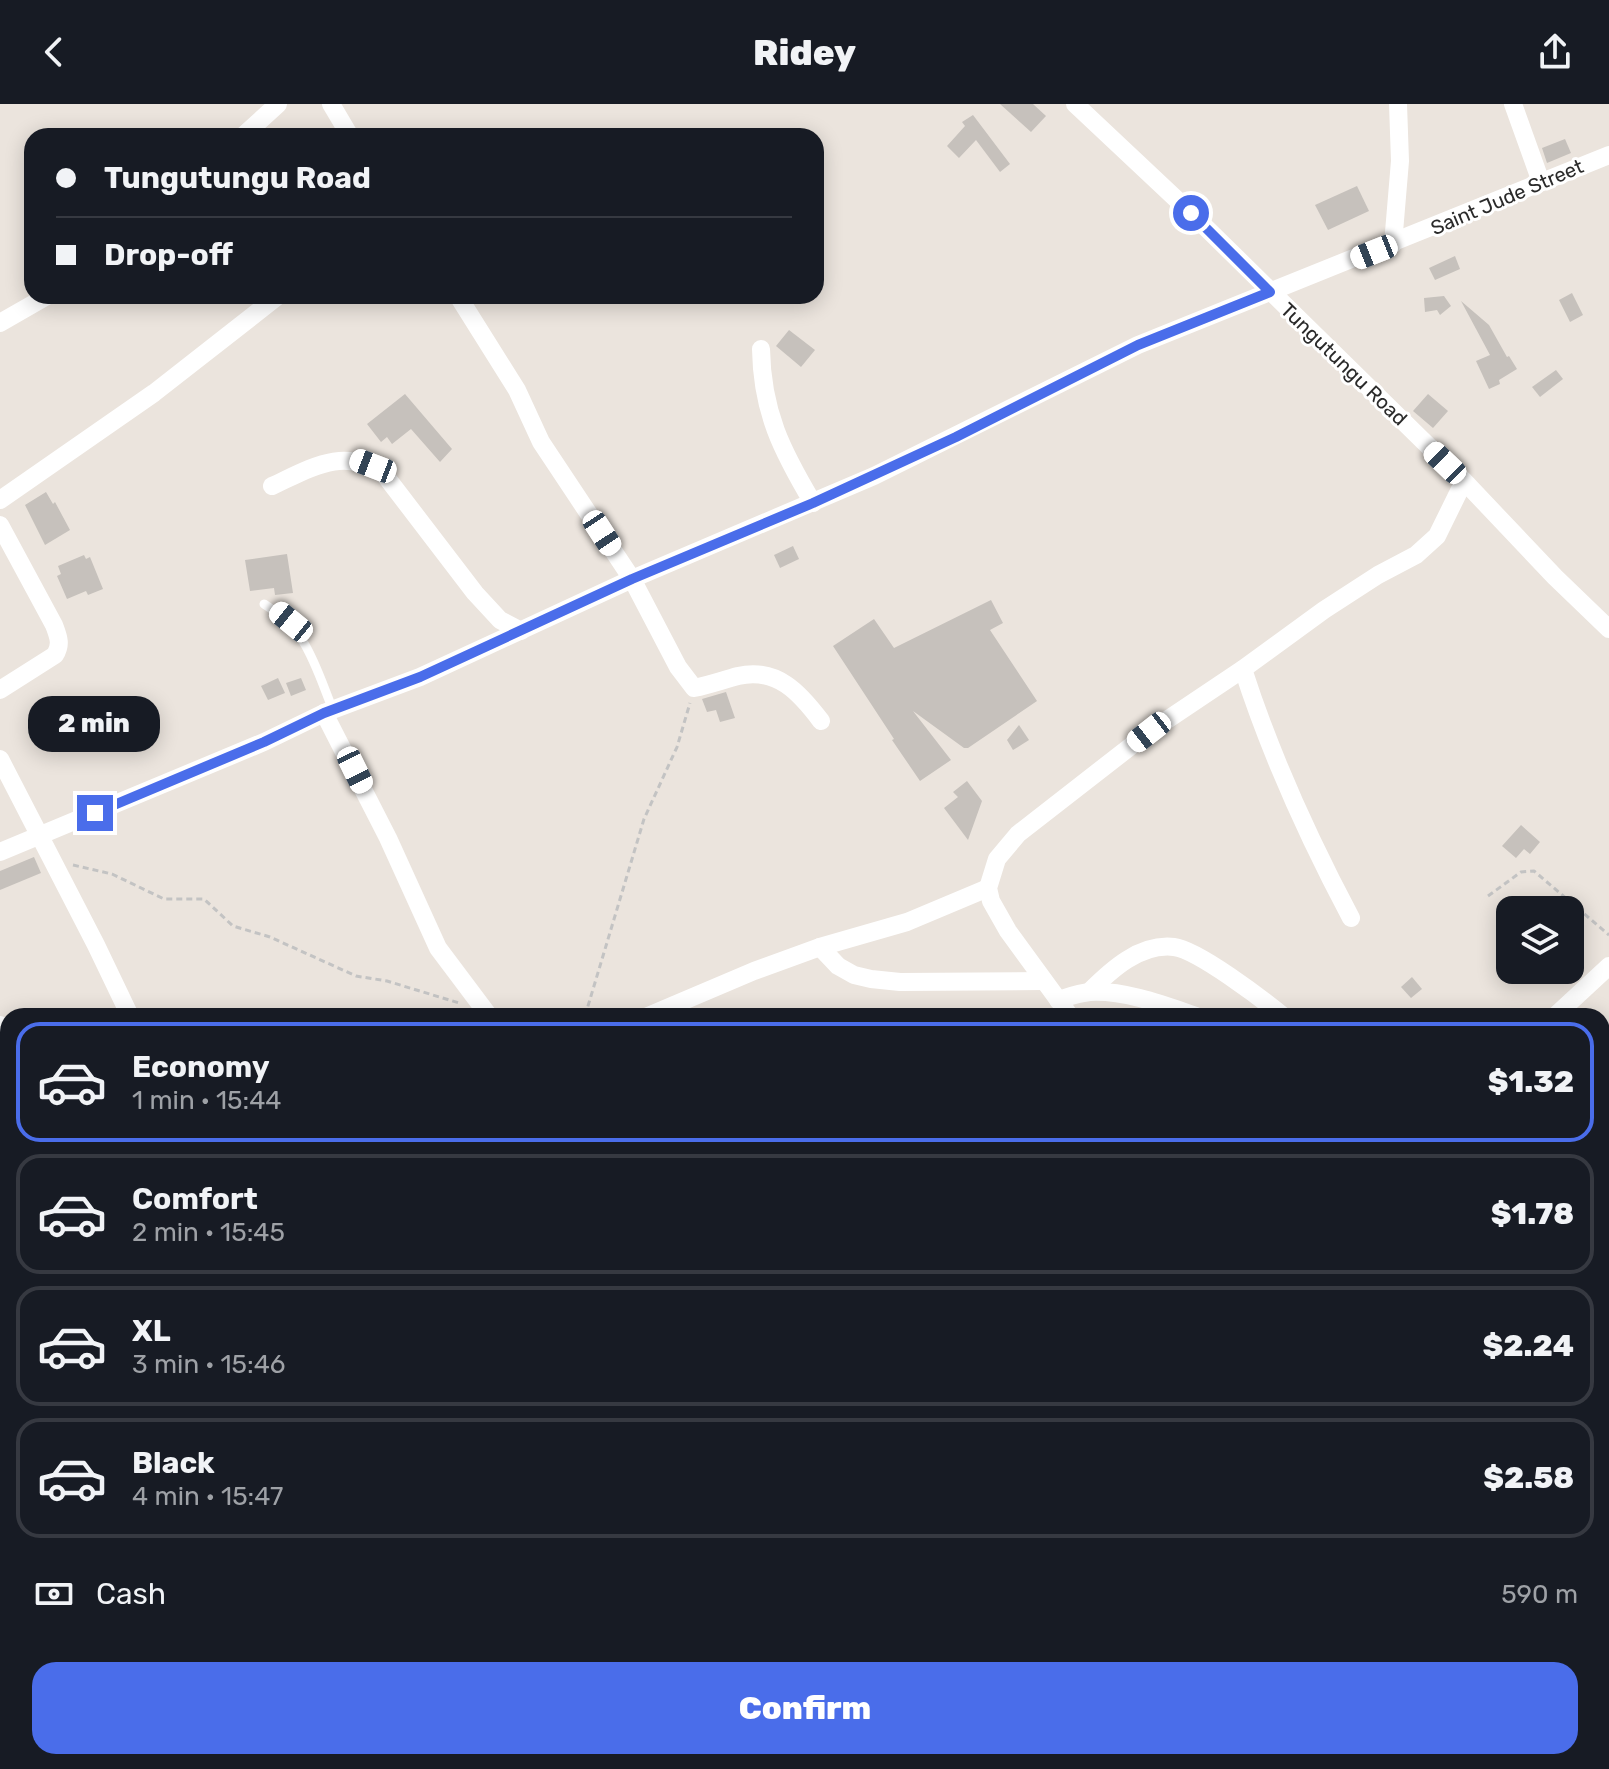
<!DOCTYPE html>
<html lang="en">
<head>
<meta charset="utf-8">
<style>
	:root { --surface:#171b24; --page:#20242c; --text:#f1f3f6; --muted:#9ea1a6; --line:#363941; --accent:#4a6dea }
	body { margin:0; font-family:Rubik,sans-serif; background:var(--page); color:var(--text); height:100vh; display:flex; flex-direction:column; font-size:30px; white-space:nowrap }
	* { box-sizing:border-box; margin:0 }
	p { font-size:26px; color:var(--muted) }
	.icon { flex:none; width:44px; height:44px; fill:none; stroke:currentColor; stroke-width:2; stroke-linecap:round; stroke-linejoin:round }
	.map { position:relative; flex:1; overflow:hidden }
	.drawer { position:absolute; left:0px; top:904px; width:1610px; height:762px; display:flex; flex-direction:column; background:var(--surface); border-radius:24px 24px 0 0; box-shadow:0 4px 20px #0003 }
	.drawer>* { flex:none }
	.banner { position:absolute; left:24px; top:24px; width:800px; height:176px; border-radius:24px; box-shadow:0 4px 20px #0003; display:grid; align-content:center; height:176px; padding:0 32px; background:var(--surface) }
	.tools { position:absolute; left:1496px; top:792px; display:grid; gap:16px }
	.tools a { display:grid; place-items:center; width:88px; height:88px; border-radius:16px; background:var(--surface); box-shadow:0 4px 20px #0003; font-size:40px }
	.end { position:absolute; width:36px; height:36px; margin:-18px; border:10px solid #4a6dea; background:#fff; box-shadow:0 0 0 4px #fff }
	.from { border-radius:50% }
	.bubble { position:absolute; height:56px; border-radius:24px; background:var(--surface); box-shadow:0 4px 20px #0003; font-size:26px; font-weight:800; line-height:56px; text-align:center }
	.car { position:absolute; width:24px; height:48px; margin:-24px -12px; border-radius:10px; box-shadow:0 0 6px 2px #0007; background:linear-gradient(#fff 24%,#345 0 40%,#fff 0 76%,#345 0 86%,#fff 0) }
	.banner b { display:flex; align-items:center; gap:28px; height:76px; font-size:30px }
	.banner b+b { border-top:2px solid var(--line) }
	.banner i { width:20px; height:20px; background:var(--text) }
	ul { padding:14px 0 0; list-style:none }
	li { display:flex; align-items:center; gap:24px; height:120px; margin:0 16px 12px; padding:0 16px; border:4px solid var(--line); border-radius:24px }
	li div { flex:1 }
	li b { display:block; font-size:30px }
	li em { font-style:normal; font-weight:800 }
	li.selected { border-color:var(--accent) }
	li>.icon { width:72px; height:72px; stroke-width:1.5 }
	.pay { display:flex; align-items:center; gap:20px; height:88px; padding:0 32px; font-size:30px }
	.pay p { margin-inline-start:auto }
	.action { display:flex; gap:16px; margin-top:auto; padding:16px 32px }
	.action a { flex:1; height:92px; border-radius:24px; background:var(--accent); color:#fff; font-size:32px; font-weight:800; line-height:92px; text-align:center }
	header { display:flex; justify-content:space-between; align-items:center; height:104px; padding:0 32px; background:var(--surface); font-size:36px; font-weight:800 }
	.map>svg:first-child { display:block }
	.building { fill:#c6c1bc }
	.lines { fill:none; stroke-linecap:round; stroke-linejoin:round }
	.path { stroke:#c3c3c3; stroke-width:3; stroke-dasharray:6 4; stroke-linecap:butt }
	.lane { stroke:#fff; stroke-width:9 }
	.street { stroke:#fff; stroke-width:18 }
	.route { stroke:#4a6dea; stroke-width:10 }
	.labels { text-anchor:middle; stroke-width:6; stroke-linejoin:round; paint-order:stroke }
	.street-label { font-size:20px; fill:#2a2a2a; stroke:#fff }
</style>
</head>
<body>
<header><svg class="icon" aria-label="back" viewBox="0 0 24 24"><path d="M15 5l-7 7 7 7"/></svg>Ridey<svg class="icon" aria-label="share" viewBox="0 0 24 24"><path d="M12 15V3M7 8l5-5 5 5M5 13v7h14v-7"/></svg></header>
<div class="map">
<svg width="1609" height="1665" viewBox="0 0 1609 1665">
	<rect width="100%" height="100%" fill="#ebe4dd"/>
	<!-- building -->
	<g class="building">
		<polygon points="1000,0 1033,0 1046,12 1031,28"/>
		<polygon points="973,11 1010,60 1000,68 976,36 959,54 947,42 965,22 962,18"/>
		<polygon points="1565,35 1571,49 1547,59 1542,44"/>
		<polygon points="1357,82 1369,107 1328,126 1315,101"/>
		<polygon points="1455,152 1460,165 1435,176 1429,164"/>
		<polygon points="1572,189 1583,211 1570,218 1559,196"/>
		<polygon points="1444,192 1451,202 1440,211 1437,206 1425,208 1424,194"/>
		<polygon points="1461,197 1489,221 1507,253 1509,252 1517,265 1499,276 1500,280 1489,285 1476,257 1490,251"/>
		<polygon points="789,226 815,246 801,263 776,242"/>
		<polygon points="1556,266 1563,275 1540,293 1532,283"/>
		<polygon points="405,290 452,345 440,358 411,325 392,340 387,333 381,338 367,320"/>
		<polygon points="1428,290 1448,307 1433,324 1413,307"/>
		<polygon points="46,388 53,400 55,398 70,426 45,441 25,401"/>
		<polygon points="793,442 799,455 780,464 774,451"/>
		<polygon points="287,450 293,489 275,491 274,484 250,487 245,456"/>
		<polygon points="84,451 86,455 90,453 103,485 88,491 86,487 67,495 57,472 61,470 58,462"/>
		<polygon points="991,496 1003,519 990,526 1037,597 968,644 964,644 913,607 951,656 920,677 892,636 894,635 833,542 874,515 894,544"/>
		<polygon points="278,574 285,589 268,596 261,582"/>
		<polygon points="301,574 306,586 291,592 286,579"/>
		<polygon points="726,588 735,614 720,618 716,606 707,608 702,595"/>
		<polygon points="81,599 92,615 79,623 69,607"/>
		<polygon points="1019,621 1029,636 1013,646 1007,636"/>
		<polygon points="967,677 982,697 968,736 944,704 958,693 953,688"/>
		<polygon points="1521,721 1540,738 1530,750 1524,745 1516,754 1502,742"/>
		<polygon points="34,753 41,769 0,786 0,767"/>
		<polygon points="1412,873 1422,885 1411,894 1401,883"/>
	</g>
	<g class="lines">
		<!-- path -->
		<g class="path">
			<polyline points="73,761 112,770 164,795 204,795 233,822 270,833 356,872 387,877 459,899"/>
			<polyline points="1488,792 1521,768 1534,767 1609,831"/>
			<polyline points="585,912 644,715 677,643 690,599"/>
			<polyline points="1418,912 1442,906 1458,912"/>
			<polyline points="1602,1125 1609,1127"/>
			<polyline points="236,1658 240,1665"/>
			<polyline points="1474,1658 1477,1665"/>
			<polyline points="1532,1658 1534,1665"/>
			<polyline points="1386,1665 1386,1658"/>
		</g>
		<!-- lane -->
		<path class="lane" d="M 264,500 C 307,525 315,562 333,606"/>
		<!-- street -->
		<g class="street">
			<polyline points="331,0 350,32"/>
			<polyline points="1075,0 1191,109 1464,377 1555,473 1609,525"/>
			<polyline points="1513,0 1541,78"/>
			<polyline points="243,32 278,0"/>
			<polyline points="1393,140 1400,57 1398,0"/>
			<path d="M 458,192 L 517,286 L 541,338 L 632,475 L 678,563 L 694,584 C 709,581 723,576 738,572 C 777,563 800,589 821,617"/>
			<polyline points="0,219 47,192"/>
			<path d="M 761,245 C 762,308 782,347 813,399"/>
			<path d="M 272,382 C 311,364 344,342 384,370 L 475,489 L 500,516 L 521,527"/>
			<polyline points="0,396 154,289 278,192"/>
			<path d="M 0,421 L 54,521 C 58,532 62,540 55,551 L 0,586"/>
			<path d="M 1243,565 C 1271,652 1308,733 1351,814"/>
			<polyline points="324,609 388,734 438,844 489,912"/>
			<polyline points="0,655 96,841 130,912"/>
			<polyline points="0,748 264,638 324,609 420,573 632,475 874,372 1138,241 1609,51"/>
			<polyline points="820,843 838,862 854,871 871,875 900,878 1044,877"/>
			<path d="M 1089,888 C 1111,866 1140,839 1174,843 C 1198,846 1262,895 1283,912"/>
			<path d="M 1058,896 C 1068,893 1079,889 1090,888 C 1124,886 1164,901 1196,912"/>
			<polyline points="648,912 754,867 820,843 907,818 988,784"/>
			<polyline points="1070,912 1008,827 991,797 988,784 997,755 1018,730 1149,628 1243,565 1324,506 1378,471 1416,451 1437,432 1464,377"/>
			<polyline points="1555,912 1609,862"/>
			<polyline points="0,921 8,927"/>
			<polyline points="0,1057 8,1055"/>
			<polyline points="1602,1244 1609,1255"/>
			<polyline points="0,1363 8,1372"/>
			<polyline points="0,1490 8,1483"/>
			<polyline points="1602,1554 1609,1579"/>
			<polyline points="500,1658 504,1665"/>
		</g>
	</g>
	<g class="lines">
		<!-- route -->
		<polyline class="route" points="95,709 264,638 324,609 420,573 632,475 813,399 956,333 1138,241 1270,188 1191,109"/>
	</g>
	<g class="labels">
		<!-- street labels -->
		<g class="street-label">
			<text transform="translate(1507 93) rotate(-23)" y="7">Saint Jude Street</text>
			<text transform="translate(1344 260) rotate(44)" y="7">Tungutungu Road</text>
		</g>
	</g>
</svg>
<div class="tools">
<a><svg class="icon" aria-label="layers" viewBox="0 0 24 24"><path d="M12 4l9 5-9 5-9-5zM3 14l9 5 9-5"/></svg></a>
</div>
<i class="end from" style="left:1191px;top:109px"></i>
<i class="end" style="left:95px;top:709px"></i>
<div class="bubble" style="left:28px;top:592px;width:132px">2 min</div>
<i class="car" style="left:1374px;top:148px;rotate:248deg"></i>
<i class="car" style="left:1445px;top:359px;rotate:314deg"></i>
<i class="car" style="left:373px;top:362px;rotate:291deg"></i>
<i class="car" style="left:602px;top:429px;rotate:147deg"></i>
<i class="car" style="left:291px;top:518px;rotate:309deg"></i>
<i class="car" style="left:1149px;top:628px;rotate:232deg"></i>
<i class="car" style="left:355px;top:666px;rotate:154deg"></i>
<div class="banner">
<b><i class="from"></i>Tungutungu Road</b>
<b><i></i>Drop-off</b>
</div>
<section class="drawer">
<ul>
<li class="selected"><svg class="icon" aria-label="car" viewBox="0 0 24 24"><path d="M5 17H2v-5l4-1 3-4h7l3 4 3 1v5h-3M9 17h6M6 11h13"/><circle cx="7" cy="17" r="2"/><circle cx="17" cy="17" r="2"/></svg><div><b>Economy</b><p>1 min · 15:44</p></div><em>$1.32</em></li>
<li><svg class="icon" aria-label="car" viewBox="0 0 24 24"><path d="M5 17H2v-5l4-1 3-4h7l3 4 3 1v5h-3M9 17h6M6 11h13"/><circle cx="7" cy="17" r="2"/><circle cx="17" cy="17" r="2"/></svg><div><b>Comfort</b><p>2 min · 15:45</p></div><em>$1.78</em></li>
<li><svg class="icon" aria-label="car" viewBox="0 0 24 24"><path d="M5 17H2v-5l4-1 3-4h7l3 4 3 1v5h-3M9 17h6M6 11h13"/><circle cx="7" cy="17" r="2"/><circle cx="17" cy="17" r="2"/></svg><div><b>XL</b><p>3 min · 15:46</p></div><em>$2.24</em></li>
<li><svg class="icon" aria-label="car" viewBox="0 0 24 24"><path d="M5 17H2v-5l4-1 3-4h7l3 4 3 1v5h-3M9 17h6M6 11h13"/><circle cx="7" cy="17" r="2"/><circle cx="17" cy="17" r="2"/></svg><div><b>Black</b><p>4 min · 15:47</p></div><em>$2.58</em></li>
</ul>
<div class="pay"><svg class="icon" aria-label="cash" viewBox="0 0 24 24"><path d="M3 7h18v10H3z"/><circle cx="12" cy="12" r="2"/></svg>Cash<p>590 m</p></div>
<div class="action"><a>Confirm</a></div>
</section>
</div>
</body>
</html>
